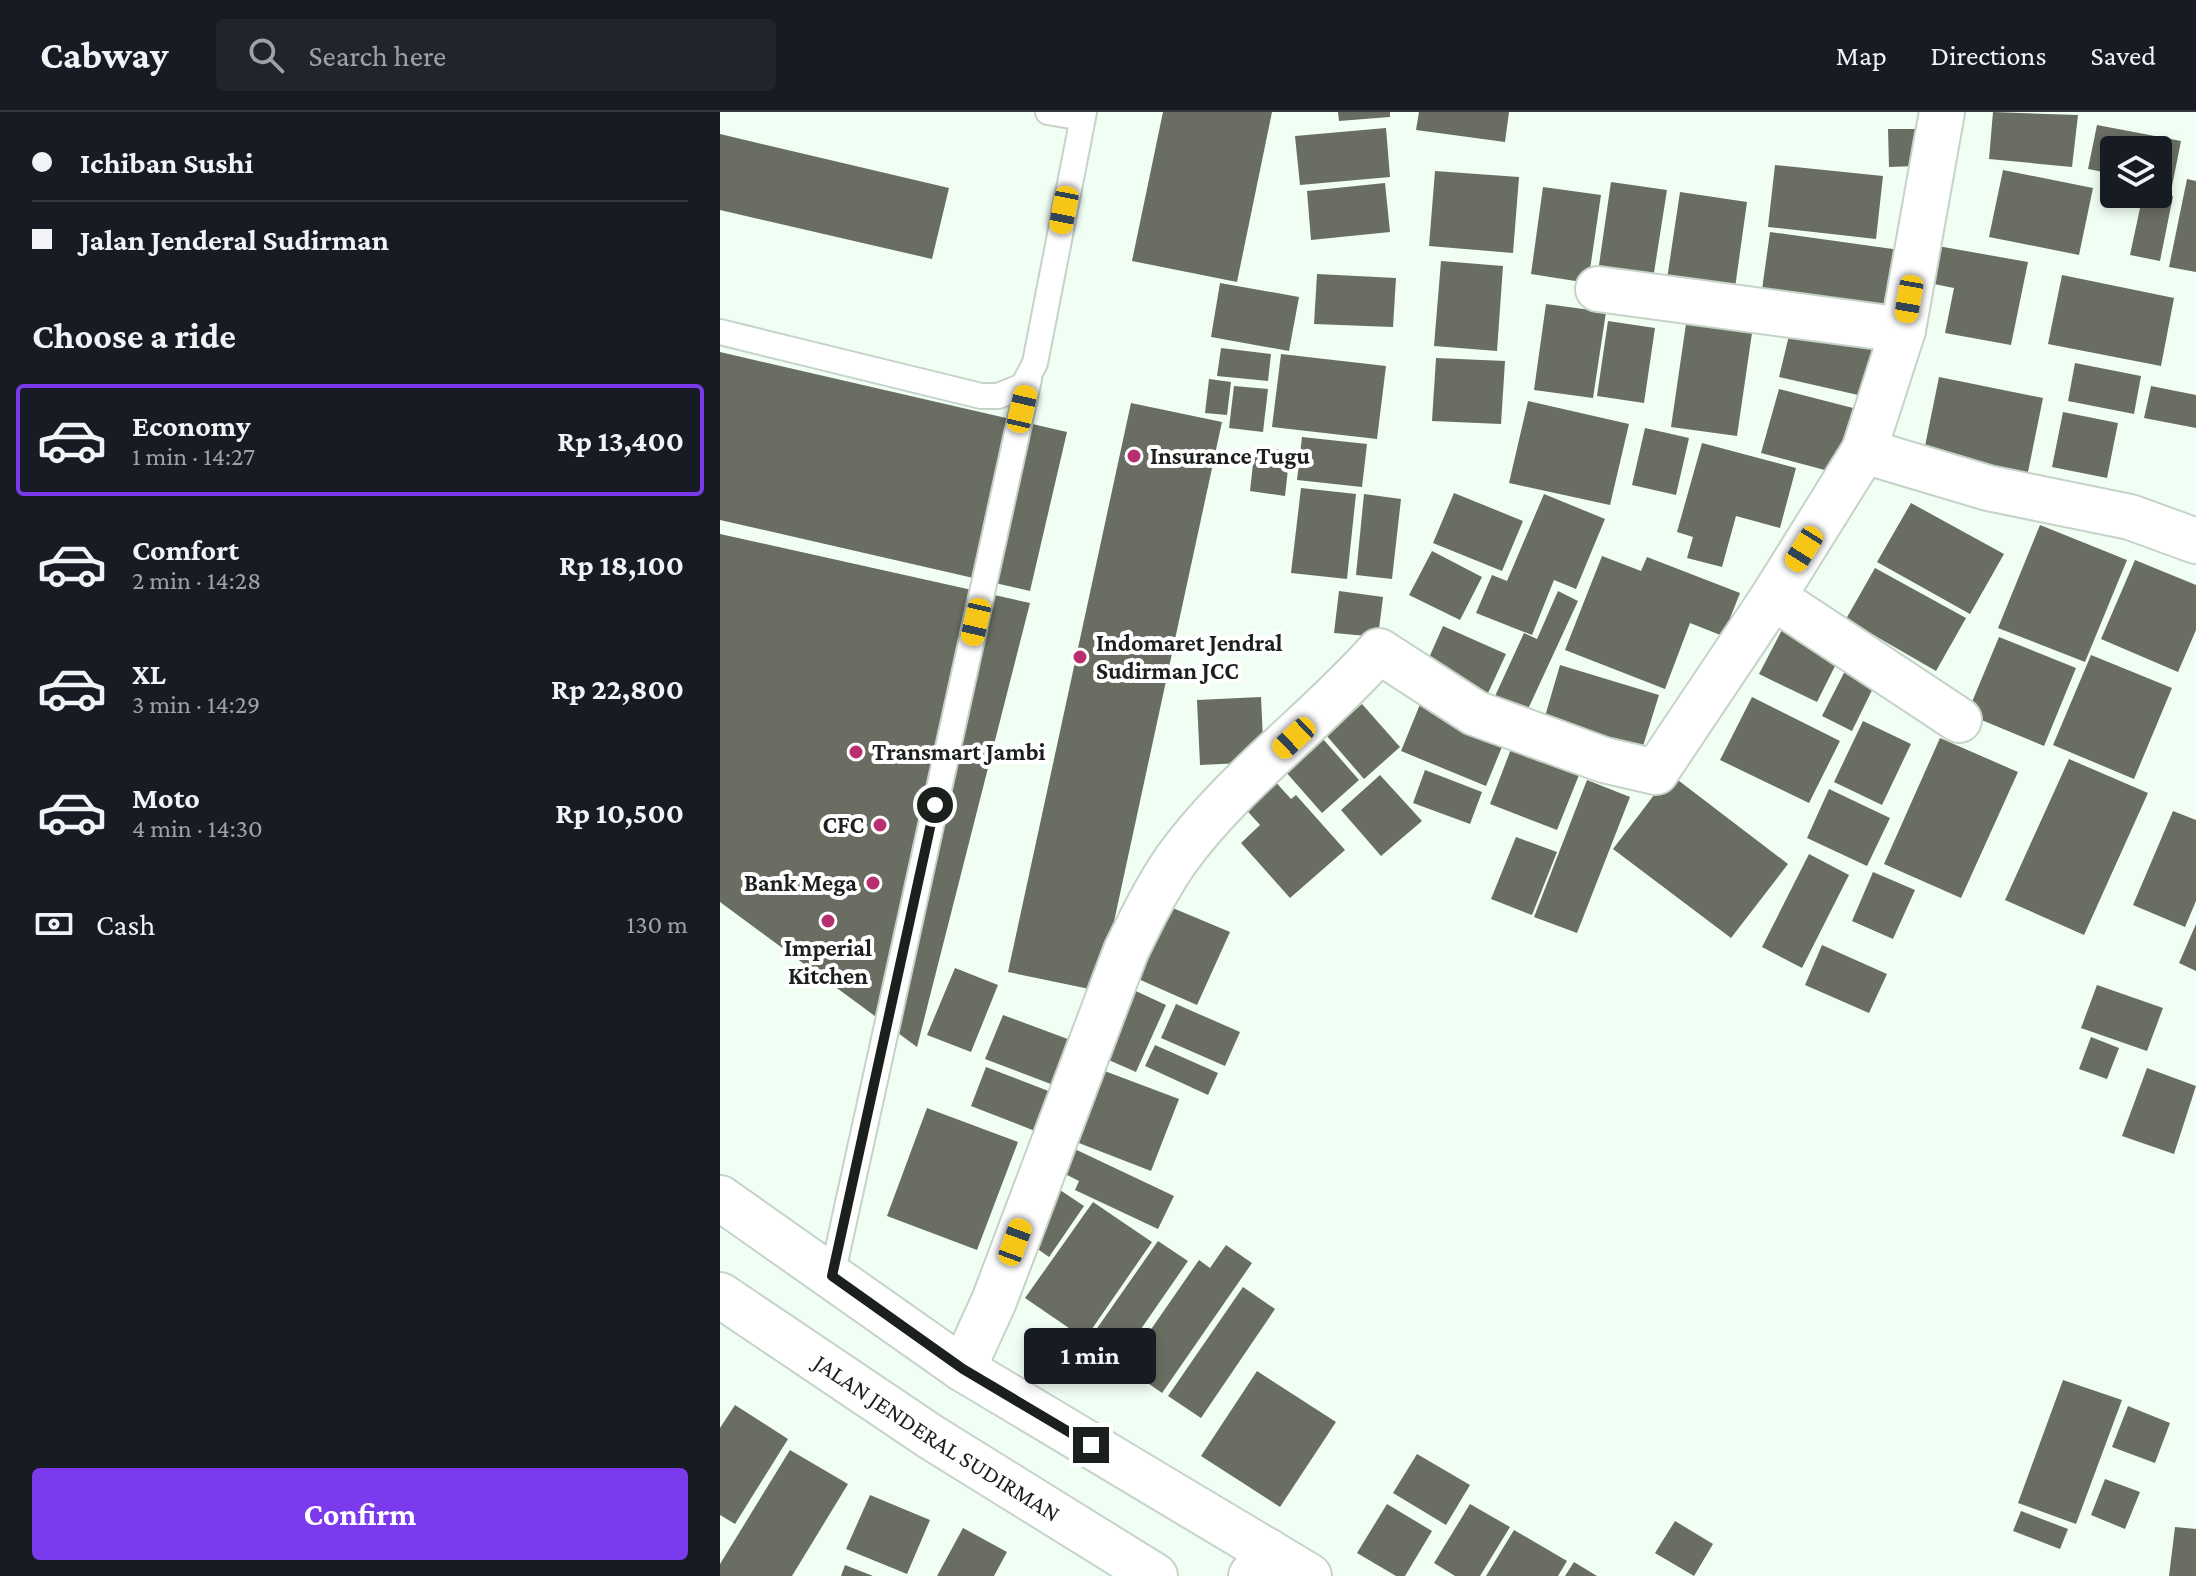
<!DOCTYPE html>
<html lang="en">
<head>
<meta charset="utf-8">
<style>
	:root { --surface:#171b24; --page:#20242c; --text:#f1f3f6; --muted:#9ea1a6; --line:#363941; --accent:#7c3aed }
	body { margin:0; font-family:"Crimson Pro",serif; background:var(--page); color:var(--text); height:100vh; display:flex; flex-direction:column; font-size:30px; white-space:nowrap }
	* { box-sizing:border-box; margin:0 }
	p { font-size:26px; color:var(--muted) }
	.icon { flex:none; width:44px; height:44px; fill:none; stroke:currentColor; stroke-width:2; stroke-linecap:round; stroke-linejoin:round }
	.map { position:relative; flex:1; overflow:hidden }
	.sheet { display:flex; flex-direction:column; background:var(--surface); width:720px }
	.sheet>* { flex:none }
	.hud { display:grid; align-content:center; height:176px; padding:0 32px; background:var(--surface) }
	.controls { position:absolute; left:1380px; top:24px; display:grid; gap:16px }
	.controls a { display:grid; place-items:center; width:72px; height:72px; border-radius:8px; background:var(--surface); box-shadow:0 4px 12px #0003; font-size:40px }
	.end { position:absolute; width:36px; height:36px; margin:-18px; border:10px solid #1b201c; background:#fff; box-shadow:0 0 0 4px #fff }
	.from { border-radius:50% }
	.bubble { position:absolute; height:56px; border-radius:8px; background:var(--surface); box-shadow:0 4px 12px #0003; font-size:26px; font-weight:700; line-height:56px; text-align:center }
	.car { position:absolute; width:24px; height:48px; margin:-24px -12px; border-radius:10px; box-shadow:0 0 6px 2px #0007; background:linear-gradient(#f5c518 24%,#345 0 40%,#f5c518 0 76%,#345 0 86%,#f5c518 0) }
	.hud b { display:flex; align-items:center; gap:28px; height:76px; font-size:30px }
	.hud b+b { border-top:2px solid var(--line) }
	.hud i { width:20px; height:20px; background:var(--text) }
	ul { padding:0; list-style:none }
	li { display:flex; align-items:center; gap:24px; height:112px; margin:0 16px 12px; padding:0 16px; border:4px solid transparent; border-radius:8px }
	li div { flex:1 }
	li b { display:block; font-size:30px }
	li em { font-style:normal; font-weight:700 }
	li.current { border-color:var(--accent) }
	li>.icon { width:72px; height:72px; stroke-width:1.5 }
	h2 { padding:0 32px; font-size:36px; line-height:96px }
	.pay { display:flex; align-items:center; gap:20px; height:88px; padding:0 32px; font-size:30px }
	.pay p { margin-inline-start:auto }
	.primary-button { display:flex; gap:16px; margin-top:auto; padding:16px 32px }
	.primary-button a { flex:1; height:92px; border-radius:8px; background:var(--accent); color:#fff; font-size:32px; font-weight:700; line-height:92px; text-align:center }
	header { display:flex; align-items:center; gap:48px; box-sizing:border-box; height:112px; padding:0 40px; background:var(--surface); border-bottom:2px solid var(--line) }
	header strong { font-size:38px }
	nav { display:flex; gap:44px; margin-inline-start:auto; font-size:28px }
	.search { width:560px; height:72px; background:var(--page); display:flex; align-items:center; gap:20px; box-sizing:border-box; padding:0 28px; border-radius:8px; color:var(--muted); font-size:30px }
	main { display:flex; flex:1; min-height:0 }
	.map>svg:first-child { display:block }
	.building { fill:#6a6e62 }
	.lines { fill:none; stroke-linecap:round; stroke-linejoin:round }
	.service-casing { stroke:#c5d3c8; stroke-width:28 }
	.minor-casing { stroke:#c5d3c8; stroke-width:48 }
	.trunk-casing { stroke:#c5d3c8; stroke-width:48 }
	.service { stroke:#fff; stroke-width:24 }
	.minor { stroke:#fff; stroke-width:44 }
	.trunk { stroke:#fff; stroke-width:44 }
	.route { stroke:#1b201c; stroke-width:10 }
	.poi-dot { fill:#b72f6f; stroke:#fff; stroke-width:3 }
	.labels { text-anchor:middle; stroke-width:8; stroke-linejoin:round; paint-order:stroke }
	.poi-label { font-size:24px; font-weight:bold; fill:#1b201c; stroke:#fff; text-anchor:start }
	.street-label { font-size:24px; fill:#1b201c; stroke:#fff }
</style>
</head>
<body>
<header>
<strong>Cabway</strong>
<div class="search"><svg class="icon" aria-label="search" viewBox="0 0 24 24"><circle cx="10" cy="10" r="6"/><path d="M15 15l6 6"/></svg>Search here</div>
<nav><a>Map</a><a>Directions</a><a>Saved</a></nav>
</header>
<main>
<section class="sheet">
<div class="hud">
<b><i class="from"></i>Ichiban Sushi</b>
<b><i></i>Jalan Jenderal Sudirman</b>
</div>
<h2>Choose a ride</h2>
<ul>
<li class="current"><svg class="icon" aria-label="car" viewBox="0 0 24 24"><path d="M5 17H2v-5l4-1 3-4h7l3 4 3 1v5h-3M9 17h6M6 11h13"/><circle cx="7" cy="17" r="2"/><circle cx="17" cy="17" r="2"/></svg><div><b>Economy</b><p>1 min · 14:27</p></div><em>Rp 13,400</em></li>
<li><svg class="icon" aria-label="car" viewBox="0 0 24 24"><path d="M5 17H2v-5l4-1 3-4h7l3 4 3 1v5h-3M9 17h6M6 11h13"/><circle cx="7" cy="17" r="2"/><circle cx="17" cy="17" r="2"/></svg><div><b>Comfort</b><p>2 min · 14:28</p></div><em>Rp 18,100</em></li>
<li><svg class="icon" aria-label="car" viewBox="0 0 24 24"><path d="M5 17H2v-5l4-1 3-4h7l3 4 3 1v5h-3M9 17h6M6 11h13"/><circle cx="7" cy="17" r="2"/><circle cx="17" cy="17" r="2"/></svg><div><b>XL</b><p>3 min · 14:29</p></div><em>Rp 22,800</em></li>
<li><svg class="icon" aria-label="car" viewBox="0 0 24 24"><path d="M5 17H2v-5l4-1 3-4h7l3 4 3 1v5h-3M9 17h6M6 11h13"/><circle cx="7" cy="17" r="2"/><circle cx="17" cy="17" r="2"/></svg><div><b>Moto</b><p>4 min · 14:30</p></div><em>Rp 10,500</em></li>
</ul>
<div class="pay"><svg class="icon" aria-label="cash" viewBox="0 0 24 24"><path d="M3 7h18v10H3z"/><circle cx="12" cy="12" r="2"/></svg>Cash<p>130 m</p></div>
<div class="primary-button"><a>Confirm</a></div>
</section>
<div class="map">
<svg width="1476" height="1464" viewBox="0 0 1476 1464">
	<rect width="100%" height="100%" fill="#f1fef4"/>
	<!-- building -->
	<g class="building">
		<polygon points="443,0 552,0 517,170 412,149"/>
		<polygon points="618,0 670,0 670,5 619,9"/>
		<polygon points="699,0 789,0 785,30 696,18"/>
		<polygon points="1273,0 1358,3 1352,55 1269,47"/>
		<polygon points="1377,13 1461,29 1452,74 1438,71 1438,38 1394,38 1394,62 1368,57"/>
		<polygon points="666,16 670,65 580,73 575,24"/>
		<polygon points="1168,17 1196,17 1196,54 1169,55"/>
		<polygon points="0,22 229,76 212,147 0,98"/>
		<polygon points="1055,53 1163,64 1156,127 1048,115"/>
		<polygon points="1283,58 1373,76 1359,143 1269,125"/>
		<polygon points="715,59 799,65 793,141 709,134"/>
		<polygon points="1467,67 1476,69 1476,160 1449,155"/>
		<polygon points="891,70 947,78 933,167 878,160"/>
		<polygon points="665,71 670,120 591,128 587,79"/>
		<polygon points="823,75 881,83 868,171 811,162"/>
		<polygon points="960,80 1027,90 1015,176 947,167"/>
		<polygon points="1438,81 1453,84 1440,149 1410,143 1423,82"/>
		<polygon points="1050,120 1180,138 1170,203 1041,185"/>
		<polygon points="1212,133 1308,150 1291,233 1225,221 1234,176 1204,170"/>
		<polygon points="721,149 783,154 777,239 714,234"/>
		<polygon points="597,162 676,166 673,215 594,212"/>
		<polygon points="1342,163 1454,186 1441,254 1328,232"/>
		<polygon points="500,171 579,185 569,239 491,225"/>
		<polygon points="826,192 886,200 873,286 814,278"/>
		<polygon points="888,209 935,216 924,291 877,284"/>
		<polygon points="1072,211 1159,232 1147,285 1059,265"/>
		<polygon points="966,212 1032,221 1017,324 951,315"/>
		<polygon points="501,236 551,242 548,269 497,264"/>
		<polygon points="0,240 347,320 310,479 0,408"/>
		<polygon points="561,242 666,254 657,327 552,315"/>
		<polygon points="716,246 785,249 781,312 712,309"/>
		<polygon points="1355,251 1421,264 1414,302 1348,289"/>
		<polygon points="1219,265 1323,286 1307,365 1203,344"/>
		<polygon points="489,267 511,270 507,303 485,301"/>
		<polygon points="514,274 548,277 543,320 509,316"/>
		<polygon points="1431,274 1476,283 1476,316 1424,306"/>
		<polygon points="1059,277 1133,296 1116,361 1041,341"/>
		<polygon points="808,289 909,312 890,393 789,371"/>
		<polygon points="411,291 502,310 379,879 288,860"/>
		<polygon points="1343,300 1398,311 1387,366 1332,355"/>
		<polygon points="925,316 969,326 956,383 912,373"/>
		<polygon points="582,325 647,332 642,375 577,368"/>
		<polygon points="982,331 1076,356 1060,416 1016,404 1002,455 967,446 973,425 957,420"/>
		<polygon points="535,334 570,339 565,384 530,379"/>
		<polygon points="581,376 636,382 627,467 571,461"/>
		<polygon points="734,381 803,409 782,459 713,431"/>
		<polygon points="644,382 681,387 672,467 636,463"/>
		<polygon points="824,382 885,407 856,477 834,468 812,523 756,501 772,463 787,469"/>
		<polygon points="1191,391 1284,442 1250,502 1157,450"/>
		<polygon points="1320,413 1407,448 1365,550 1278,516"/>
		<polygon points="0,422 310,491 197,935 0,790"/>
		<polygon points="712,439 762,465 740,508 689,483"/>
		<polygon points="882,444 921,459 927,445 1020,481 1003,524 970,511 945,577 845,538"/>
		<polygon points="1415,448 1476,473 1476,518 1458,560 1381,527"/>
		<polygon points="1155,456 1246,506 1216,559 1126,507"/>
		<polygon points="619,479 663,485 658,525 614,521"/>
		<polygon points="838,479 858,489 802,610 770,595 804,521 817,527"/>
		<polygon points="723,514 786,542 763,592 701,564"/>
		<polygon points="1063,516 1120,544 1097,590 1039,562"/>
		<polygon points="1279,525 1356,556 1324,634 1247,602"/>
		<polygon points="1371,543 1452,576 1414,667 1333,633"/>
		<polygon points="1130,549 1159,564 1132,619 1102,604"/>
		<polygon points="840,553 939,583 919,647 821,618"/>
		<polygon points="541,585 544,650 480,653 477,588"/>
		<polygon points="1032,585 1120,629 1089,691 1000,648"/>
		<polygon points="701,590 786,625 766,674 681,639"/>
		<polygon points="642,592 680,635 644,667 606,623"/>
		<polygon points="1143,609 1191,632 1162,693 1114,670"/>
		<polygon points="1220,626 1298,660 1241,786 1164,752"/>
		<polygon points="603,627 639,668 602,701 565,659"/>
		<polygon points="791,637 859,663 837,718 770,692"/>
		<polygon points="1349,647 1428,681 1364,823 1285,788"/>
		<polygon points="705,658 762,680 750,712 693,691"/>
		<polygon points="950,662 1068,752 1011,826 893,737"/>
		<polygon points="660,663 702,709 661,744 621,698"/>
		<polygon points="552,666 571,687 576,683 625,738 570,786 521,731 540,713 521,692"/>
		<polygon points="867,668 910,685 857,821 814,805"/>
		<polygon points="1109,677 1170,706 1147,754 1087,726"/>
		<polygon points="1453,699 1476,708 1476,789 1465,815 1413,793"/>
		<polygon points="796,725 837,740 812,803 771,787"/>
		<polygon points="1089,742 1129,763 1082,856 1042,835"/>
		<polygon points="1153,760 1195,778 1173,827 1132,809"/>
		<polygon points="448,794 510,820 477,893 416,866"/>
		<polygon points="1476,812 1476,859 1459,851"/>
		<polygon points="1102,833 1167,862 1149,901 1085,873"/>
		<polygon points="235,856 278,873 251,940 207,923"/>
		<polygon points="1377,873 1443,896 1427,939 1361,916"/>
		<polygon points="405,874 446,893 416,960 375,942"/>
		<polygon points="456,892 520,920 505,954 441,926"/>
		<polygon points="283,903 353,929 336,974 265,947"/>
		<polygon points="1371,925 1399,936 1387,967 1359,957"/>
		<polygon points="435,933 498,961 488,983 425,954"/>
		<polygon points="266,955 331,980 315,1019 251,994"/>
		<polygon points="374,955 459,987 431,1059 346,1026"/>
		<polygon points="1427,956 1476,974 1454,1042 1402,1024"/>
		<polygon points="207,996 298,1030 257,1138 167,1104"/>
		<polygon points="342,1031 454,1084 438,1117 355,1078 359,1069 331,1055"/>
		<polygon points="340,1078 364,1094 329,1145 306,1129"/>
		<polygon points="373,1090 432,1130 365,1227 305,1186"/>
		<polygon points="438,1129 468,1149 394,1256 364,1235"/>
		<polygon points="506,1133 532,1151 442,1281 405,1255 479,1148 490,1156"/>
		<polygon points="523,1175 555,1197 481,1306 448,1284"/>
		<polygon points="537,1259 616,1310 560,1395 481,1344"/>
		<polygon points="1343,1268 1402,1288 1356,1412 1298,1391"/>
		<polygon points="15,1293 68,1327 15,1412 0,1403 0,1316"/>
		<polygon points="1408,1294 1450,1311 1435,1351 1392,1335"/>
		<polygon points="70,1338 128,1372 72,1464 0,1464 0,1452"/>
		<polygon points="697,1342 750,1373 726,1413 673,1381"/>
		<polygon points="1385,1367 1420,1380 1405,1417 1371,1403"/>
		<polygon points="150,1383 210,1408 187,1462 126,1437"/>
		<polygon points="667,1392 712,1419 685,1464 676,1464 637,1441"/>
		<polygon points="750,1392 790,1415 760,1464 735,1464 714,1451"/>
		<polygon points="1301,1399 1348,1417 1340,1437 1293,1419"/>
		<polygon points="955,1409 993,1432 974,1464 935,1441"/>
		<polygon points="1455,1415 1476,1417 1476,1464 1449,1464"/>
		<polygon points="243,1416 287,1440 274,1464 217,1464"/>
		<polygon points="794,1418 847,1449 838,1464 766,1464"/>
		<polygon points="854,1450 877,1464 845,1464"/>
		<polygon points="125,1453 153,1464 121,1464"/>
	</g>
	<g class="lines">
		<!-- service casing -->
		<g class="service-casing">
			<g id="service">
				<polyline points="328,0 362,6"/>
				<polyline points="0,220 261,284 278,284 303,274 315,251 364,0"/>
				<polyline points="112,1164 309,267"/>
			</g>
		</g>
		<!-- minor casing -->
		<g class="minor-casing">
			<g id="minor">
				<polyline points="1222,0 1183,218 1144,339 1053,485 1239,608"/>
				<polyline points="878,177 1183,218"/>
				<polyline points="1144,339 1268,376 1410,405 1476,429"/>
				<path d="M 243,1257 L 274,1189 L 406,839 C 421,808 436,777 456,748 C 512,670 595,611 659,539 L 755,601 L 884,648 L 936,660 L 1053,485"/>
				<polyline points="531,1464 548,1439"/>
			</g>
		</g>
		<!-- trunk casing -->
		<g class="trunk-casing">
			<g id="trunk">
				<polyline points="0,1086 243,1257 589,1464"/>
				<path id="s1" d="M 0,1183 L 211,1325 L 435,1464"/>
			</g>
		</g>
		<!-- service -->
		<use href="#service" class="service"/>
		<!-- minor -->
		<use href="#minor" class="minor"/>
		<!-- trunk -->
		<use href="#trunk" class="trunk"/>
	</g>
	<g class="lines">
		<!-- route -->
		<polyline class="route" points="215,693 112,1164 243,1257 371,1333"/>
	</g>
	<!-- markers -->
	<g class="poi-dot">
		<circle cx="414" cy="344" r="8"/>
		<circle cx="360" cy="545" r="8"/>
		<circle cx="136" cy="640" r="8"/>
		<circle cx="160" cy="713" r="8"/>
		<circle cx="153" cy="771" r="8"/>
		<circle cx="108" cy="809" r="8"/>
	</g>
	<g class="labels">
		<!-- poi labels -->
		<g class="poi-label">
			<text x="430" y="352">Insurance Tugu</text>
			<text x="376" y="539">Indomaret Jendral<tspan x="376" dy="28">Sudirman JCC</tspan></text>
			<text x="152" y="648">Transmart Jambi</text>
			<text x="144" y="721" text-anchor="end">CFC</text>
			<text x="137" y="779" text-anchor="end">Bank Mega</text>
			<text x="108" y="844" text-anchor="middle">Imperial<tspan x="108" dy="28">Kitchen</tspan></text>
		</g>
		<!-- street labels -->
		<g class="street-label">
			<text dy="8" stroke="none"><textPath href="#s1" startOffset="260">JALAN JENDERAL SUDIRMAN</textPath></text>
		</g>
	</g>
</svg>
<div class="controls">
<a><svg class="icon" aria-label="layers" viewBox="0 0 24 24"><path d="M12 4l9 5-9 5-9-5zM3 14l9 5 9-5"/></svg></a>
</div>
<i class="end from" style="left:215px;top:693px"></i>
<i class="end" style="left:371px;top:1333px"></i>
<div class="bubble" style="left:304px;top:1216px;width:132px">1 min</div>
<i class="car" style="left:344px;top:98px;rotate:191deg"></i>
<i class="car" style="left:1189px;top:187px;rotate:190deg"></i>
<i class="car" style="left:302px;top:297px;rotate:13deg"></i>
<i class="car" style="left:1084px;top:437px;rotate:212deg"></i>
<i class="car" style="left:256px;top:510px;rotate:193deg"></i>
<i class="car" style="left:574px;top:626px;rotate:227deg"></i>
<i class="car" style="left:295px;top:1130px;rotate:20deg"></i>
</div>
</main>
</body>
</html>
